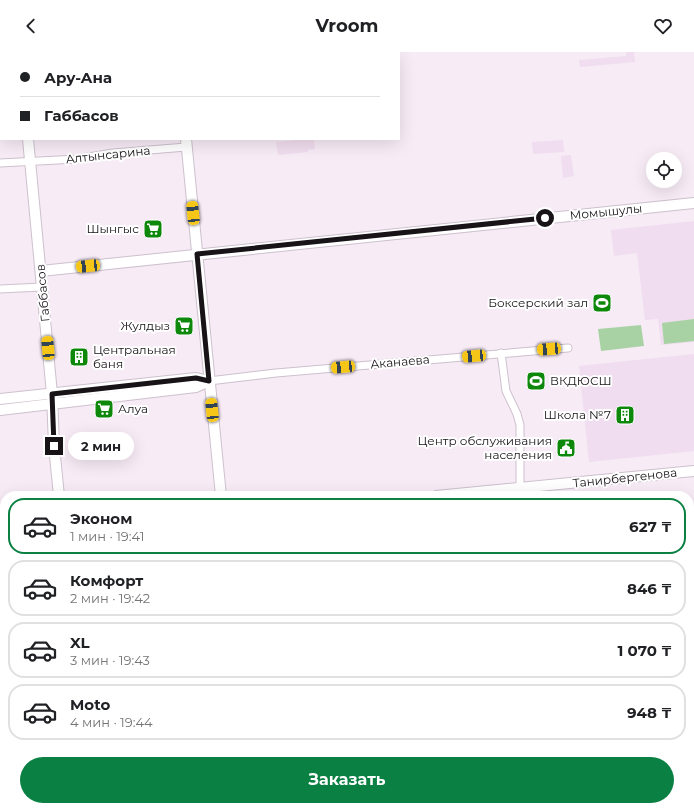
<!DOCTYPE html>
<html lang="ru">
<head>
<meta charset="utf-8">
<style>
	:root { --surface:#fff; --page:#f2f2f2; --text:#202124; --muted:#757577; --line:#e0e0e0; --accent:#0b8043 }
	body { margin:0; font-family:Montserrat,sans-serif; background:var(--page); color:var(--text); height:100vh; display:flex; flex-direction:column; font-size:15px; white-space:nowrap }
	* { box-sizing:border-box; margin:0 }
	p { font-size:13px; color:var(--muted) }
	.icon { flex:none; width:22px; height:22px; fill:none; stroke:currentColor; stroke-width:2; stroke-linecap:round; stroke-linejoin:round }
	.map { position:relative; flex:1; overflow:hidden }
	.details { position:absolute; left:0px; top:439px; width:694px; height:320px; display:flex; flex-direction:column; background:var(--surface); border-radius:16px 16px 0 0; box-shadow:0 4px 16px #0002 }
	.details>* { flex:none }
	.hud { position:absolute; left:0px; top:0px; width:400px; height:88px; box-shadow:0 4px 16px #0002; display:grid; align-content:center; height:88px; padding:0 20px; background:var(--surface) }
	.buttons { position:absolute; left:646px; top:100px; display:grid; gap:8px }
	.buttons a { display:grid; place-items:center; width:36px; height:36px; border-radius:50%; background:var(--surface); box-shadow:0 4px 16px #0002; font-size:20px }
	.end { position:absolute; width:18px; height:18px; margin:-9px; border:5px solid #171317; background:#fff; box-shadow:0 0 0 2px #fff }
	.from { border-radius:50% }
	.bubble { position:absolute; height:28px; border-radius:14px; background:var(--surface); box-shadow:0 4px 16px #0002; font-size:13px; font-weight:700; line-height:28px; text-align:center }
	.car { position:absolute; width:12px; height:24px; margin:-12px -6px; border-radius:5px; box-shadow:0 0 3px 1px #0007; background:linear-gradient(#f5c518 24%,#345 0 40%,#f5c518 0 76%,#345 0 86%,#f5c518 0) }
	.hud b { display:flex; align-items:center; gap:14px; height:38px; font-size:15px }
	.hud b+b { border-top:1px solid var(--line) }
	.hud i { width:10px; height:10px; background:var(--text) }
	ul { padding:7px 0 0; list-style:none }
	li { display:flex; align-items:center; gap:12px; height:56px; margin:0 8px 6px; padding:0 12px; border:2px solid var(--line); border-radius:16px }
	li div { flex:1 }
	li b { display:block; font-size:15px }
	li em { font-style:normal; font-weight:700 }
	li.active { border-color:var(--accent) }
	li>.icon { width:36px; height:36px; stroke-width:1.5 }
	.primary-button { display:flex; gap:8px; margin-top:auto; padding:8px 20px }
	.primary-button a { flex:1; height:46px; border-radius:24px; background:var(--accent); color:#fff; font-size:16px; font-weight:700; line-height:46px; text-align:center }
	header { display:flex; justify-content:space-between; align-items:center; height:52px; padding:0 20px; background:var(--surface); font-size:18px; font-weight:700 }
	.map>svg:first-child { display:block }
	.built { fill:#f0ddef }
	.green { fill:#a8d2a4 }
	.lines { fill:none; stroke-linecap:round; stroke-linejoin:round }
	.stream { stroke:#648e60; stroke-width:2 }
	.street-casing { stroke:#cdc1cd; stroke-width:9 }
	.secondary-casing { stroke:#cdc1cd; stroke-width:12 }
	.street { stroke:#fff; stroke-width:7 }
	.secondary { stroke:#fff; stroke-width:10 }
	.route { stroke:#171317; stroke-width:5 }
	.labels { text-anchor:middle; stroke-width:4; stroke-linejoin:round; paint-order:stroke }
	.street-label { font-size:12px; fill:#171317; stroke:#fff }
	.poi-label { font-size:12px; fill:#171317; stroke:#fff; text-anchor:end }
</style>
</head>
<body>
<header><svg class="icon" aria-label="back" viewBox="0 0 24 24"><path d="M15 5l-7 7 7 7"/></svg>Vroom<svg class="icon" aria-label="heart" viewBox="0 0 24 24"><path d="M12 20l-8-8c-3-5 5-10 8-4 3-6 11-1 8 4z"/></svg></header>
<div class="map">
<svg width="694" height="759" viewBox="0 0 694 759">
	<rect width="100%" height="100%" fill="#f7ebf6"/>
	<!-- built -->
	<g class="built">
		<polygon points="626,0 634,0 635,10 580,15 579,8 626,4"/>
		<polygon points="306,87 314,87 315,97 308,98 308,100 278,103 276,90"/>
		<polygon points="563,88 564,100 533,102 532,90"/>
		<polygon points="571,103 574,124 563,126 561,104"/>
		<polygon points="694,169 694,290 661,293 658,267 645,268 637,201 614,204 611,178"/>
		<polygon points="694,302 694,399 589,410 579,314"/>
	</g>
	<!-- green -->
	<g class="green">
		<polygon points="694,267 694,289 664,292 662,271"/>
		<polygon points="641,273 644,294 601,299 598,277"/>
		<polygon points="263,754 405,754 405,758 408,758 408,759 264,759"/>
	</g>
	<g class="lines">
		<!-- stream -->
		<polyline class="stream" points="0,550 5,548"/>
		<!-- street casing -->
		<g class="street-casing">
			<g id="street">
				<polyline points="0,42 1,42"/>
				<polyline points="0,111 77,107 113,101 186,95"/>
				<polyline points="0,237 42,235"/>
				<polyline points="501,301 506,339 517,362 520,373 520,444"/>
				<polyline points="209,329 276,321 568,296"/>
				<polyline points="0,479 5,478"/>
				<polyline points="689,532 694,532"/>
				<polyline points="246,754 247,759"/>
			</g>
		</g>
		<!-- secondary casing -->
		<g class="secondary-casing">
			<g id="secondary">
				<polyline points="20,0 20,1"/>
				<polyline points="177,0 177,1"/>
				<polyline points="28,87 52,342 54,394 59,444"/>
				<polyline points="186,87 221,444"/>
				<polyline points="41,219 694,151"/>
				<polyline points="0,347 196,326 209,329"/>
				<polyline points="0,358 196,335 209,329"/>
				<polyline points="436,444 694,419"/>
				<polyline points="0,629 5,628"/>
				<polyline points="689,674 694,673"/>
				<polyline points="0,736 5,736"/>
			</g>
		</g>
		<!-- street -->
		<use href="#street" class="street"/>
		<!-- secondary -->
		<use href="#secondary" class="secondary"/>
	</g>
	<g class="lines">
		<!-- route -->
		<polyline class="route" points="54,394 52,342 196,326 209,329 197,202 545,166"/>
	</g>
	<!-- icons -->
	<defs>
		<g id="supermarket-square" transform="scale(1)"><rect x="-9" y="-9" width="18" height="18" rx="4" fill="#0e880a" stroke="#fff"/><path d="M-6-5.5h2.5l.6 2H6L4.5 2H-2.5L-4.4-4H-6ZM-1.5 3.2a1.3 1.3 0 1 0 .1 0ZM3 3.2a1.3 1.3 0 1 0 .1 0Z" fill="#fff"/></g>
		<g id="stadium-square" transform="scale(1)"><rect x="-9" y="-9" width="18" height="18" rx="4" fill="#0e880a" stroke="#fff"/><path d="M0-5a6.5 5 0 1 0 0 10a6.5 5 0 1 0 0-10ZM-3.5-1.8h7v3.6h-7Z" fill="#fff"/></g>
		<g id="building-square" transform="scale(1)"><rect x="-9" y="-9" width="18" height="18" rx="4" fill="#0e880a" stroke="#fff"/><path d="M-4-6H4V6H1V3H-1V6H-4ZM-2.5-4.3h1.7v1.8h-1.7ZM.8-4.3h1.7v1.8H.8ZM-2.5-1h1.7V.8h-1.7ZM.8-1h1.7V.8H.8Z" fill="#fff"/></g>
		<g id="civic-square" transform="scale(1)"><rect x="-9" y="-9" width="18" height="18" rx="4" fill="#0e880a" stroke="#fff"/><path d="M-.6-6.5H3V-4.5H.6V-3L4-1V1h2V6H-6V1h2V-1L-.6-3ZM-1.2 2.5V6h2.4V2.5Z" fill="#fff"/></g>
	</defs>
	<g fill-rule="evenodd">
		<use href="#supermarket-square" x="153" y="177"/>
		<use href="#stadium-square" x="602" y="251"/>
		<use href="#supermarket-square" x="184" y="274"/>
		<use href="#building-square" x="79" y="305"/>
		<use href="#stadium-square" x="536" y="329"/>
		<use href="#supermarket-square" x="104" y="357"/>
		<use href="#building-square" x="625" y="363"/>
		<use href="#civic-square" x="566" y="396"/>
	</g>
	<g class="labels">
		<!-- street labels -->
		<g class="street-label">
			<text transform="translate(108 103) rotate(-6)" y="4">Алтынсарина</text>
			<text transform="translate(606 160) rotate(-6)" y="4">Момышулы</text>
			<text transform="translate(43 241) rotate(-95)" y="4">Габбасов</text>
			<text transform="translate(400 310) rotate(-5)" y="4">Аканаева</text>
			<text transform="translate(625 426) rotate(-6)" y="4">Танирбергенова</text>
		</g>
		<!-- poi labels -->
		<g class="poi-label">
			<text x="139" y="181">Шынгыс</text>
			<text x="588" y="255">Боксерский зал</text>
			<text x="170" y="278">Жулдыз</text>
			<text x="93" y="302" text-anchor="start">Центральная<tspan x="93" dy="14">баня</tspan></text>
			<text x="550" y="333" text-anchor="start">ВКДЮСШ</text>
			<text x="118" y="361" text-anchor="start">Алуа</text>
			<text x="611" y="367">Школа №7</text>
			<text x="552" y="393">Центр обслуживания<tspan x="552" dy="14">населения</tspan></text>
		</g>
	</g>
</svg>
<div class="buttons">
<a><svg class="icon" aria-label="locate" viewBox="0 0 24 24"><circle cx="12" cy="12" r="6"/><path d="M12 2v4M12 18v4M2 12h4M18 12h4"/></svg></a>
</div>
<i class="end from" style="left:545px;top:166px"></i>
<i class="end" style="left:54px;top:394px"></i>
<div class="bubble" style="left:68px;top:380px;width:66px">2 мин</div>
<i class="car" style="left:193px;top:161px;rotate:354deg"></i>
<i class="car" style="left:88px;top:214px;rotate:264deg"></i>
<i class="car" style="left:48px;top:296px;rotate:355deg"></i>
<i class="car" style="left:549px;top:297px;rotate:266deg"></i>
<i class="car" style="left:474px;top:304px;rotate:265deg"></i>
<i class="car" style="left:343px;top:315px;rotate:265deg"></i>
<i class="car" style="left:212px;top:358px;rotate:354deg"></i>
<div class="hud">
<b><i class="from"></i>Ару-Ана</b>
<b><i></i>Габбасов</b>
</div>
<section class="details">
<ul>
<li class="active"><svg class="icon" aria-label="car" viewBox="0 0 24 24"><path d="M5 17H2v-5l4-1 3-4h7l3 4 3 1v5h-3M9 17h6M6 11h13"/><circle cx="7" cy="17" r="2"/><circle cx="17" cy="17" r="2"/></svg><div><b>Эконом</b><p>1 мин · 19:41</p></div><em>627 ₸</em></li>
<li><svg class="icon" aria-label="car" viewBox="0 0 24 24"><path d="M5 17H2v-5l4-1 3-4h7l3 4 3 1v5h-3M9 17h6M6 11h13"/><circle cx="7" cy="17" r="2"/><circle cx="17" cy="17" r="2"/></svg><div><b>Комфорт</b><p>2 мин · 19:42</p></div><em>846 ₸</em></li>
<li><svg class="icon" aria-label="car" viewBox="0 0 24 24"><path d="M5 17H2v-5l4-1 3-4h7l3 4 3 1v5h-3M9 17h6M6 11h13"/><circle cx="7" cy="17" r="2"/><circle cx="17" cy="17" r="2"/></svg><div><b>XL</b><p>3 мин · 19:43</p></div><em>1 070 ₸</em></li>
<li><svg class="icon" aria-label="car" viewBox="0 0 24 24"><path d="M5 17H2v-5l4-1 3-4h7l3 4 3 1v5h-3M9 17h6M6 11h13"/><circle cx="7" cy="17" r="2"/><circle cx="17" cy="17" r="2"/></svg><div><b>Moto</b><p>4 мин · 19:44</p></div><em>948 ₸</em></li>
</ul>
<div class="primary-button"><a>Заказать</a></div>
</section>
</div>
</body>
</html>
